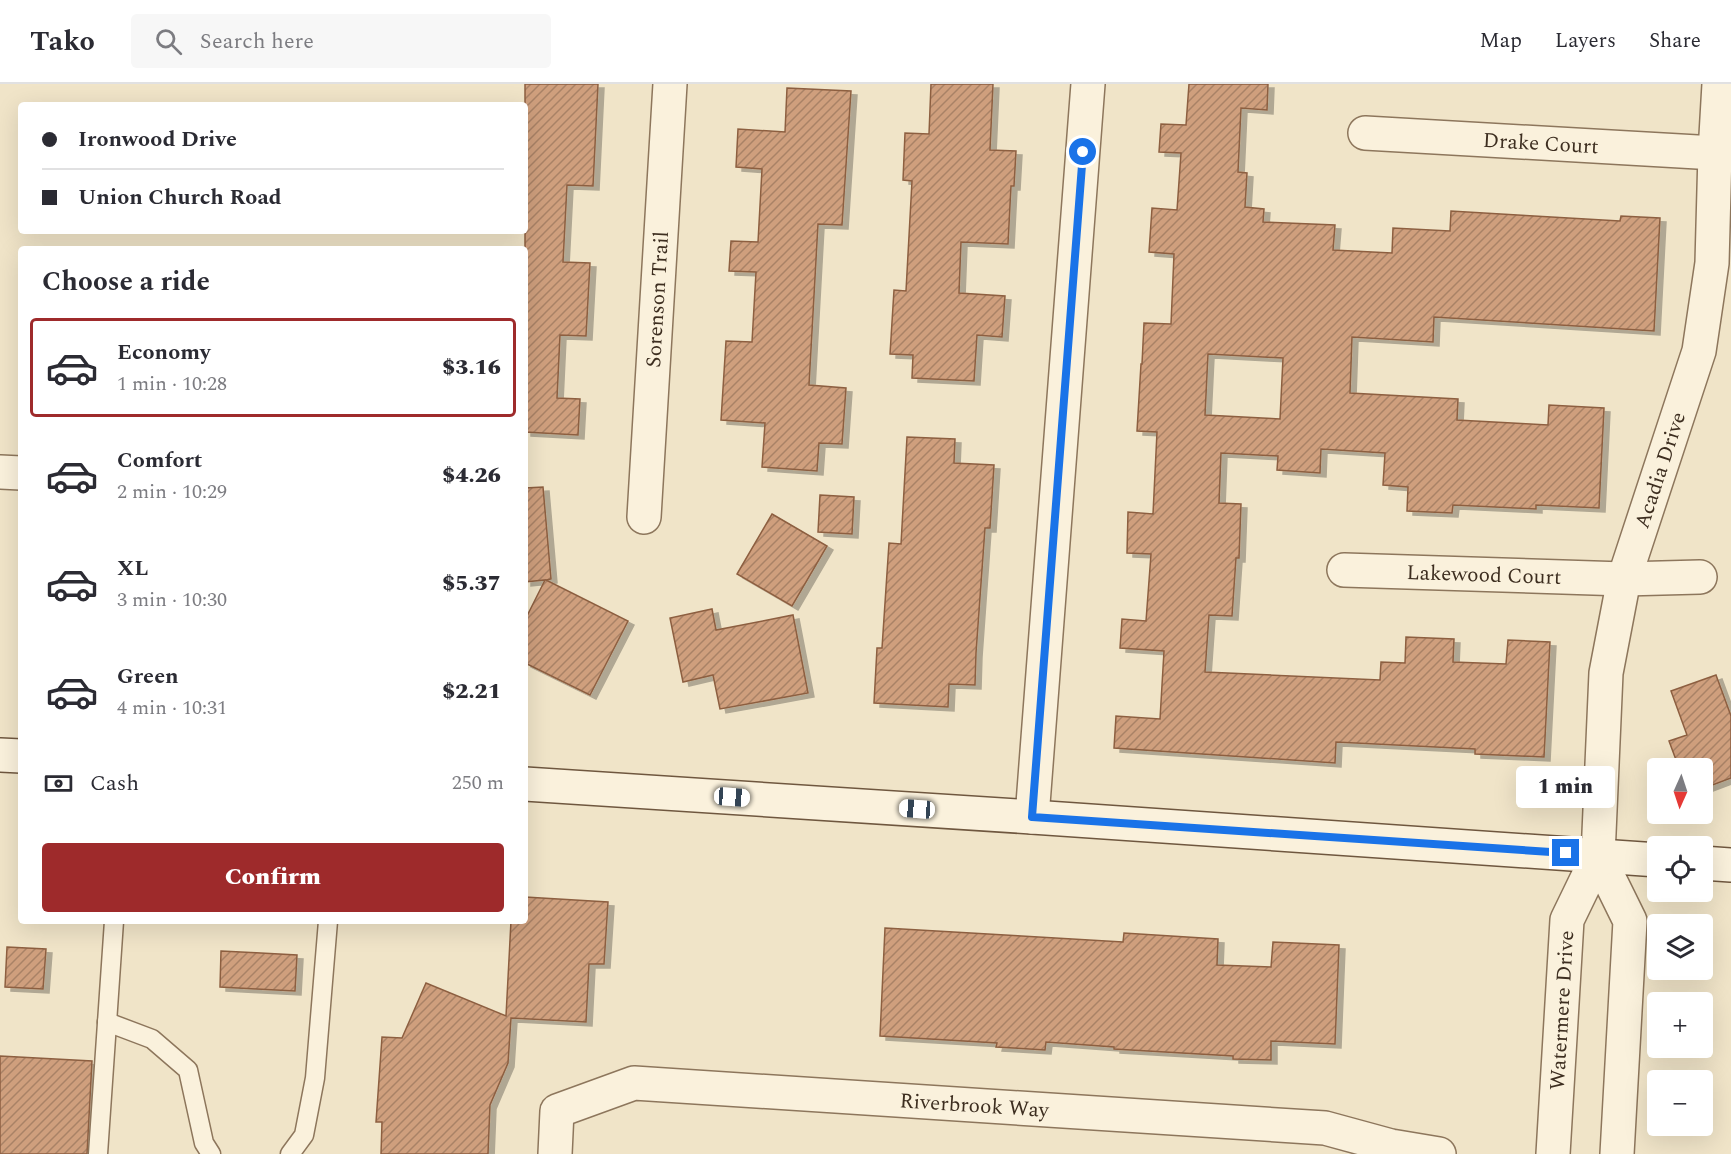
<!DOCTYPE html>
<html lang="en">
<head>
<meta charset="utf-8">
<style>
	:root { --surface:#fff; --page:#f7f7f7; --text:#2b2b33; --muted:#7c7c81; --line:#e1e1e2; --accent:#9e2a2b }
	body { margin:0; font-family:Spectral,serif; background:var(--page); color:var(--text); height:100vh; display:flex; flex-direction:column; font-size:22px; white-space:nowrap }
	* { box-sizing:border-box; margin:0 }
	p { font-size:20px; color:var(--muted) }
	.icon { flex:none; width:33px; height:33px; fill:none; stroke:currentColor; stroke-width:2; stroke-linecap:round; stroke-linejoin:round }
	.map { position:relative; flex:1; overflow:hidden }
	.drawer { position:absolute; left:18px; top:162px; width:510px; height:678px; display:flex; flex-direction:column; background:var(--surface); border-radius:6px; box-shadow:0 6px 24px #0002 }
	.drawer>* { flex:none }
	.banner { position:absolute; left:18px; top:18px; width:510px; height:132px; border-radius:6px; box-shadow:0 6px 24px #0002; display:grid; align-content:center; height:132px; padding:0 24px; background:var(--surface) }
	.needle { width:39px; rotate:183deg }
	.fabs { position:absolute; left:1647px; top:674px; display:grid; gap:12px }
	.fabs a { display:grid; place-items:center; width:66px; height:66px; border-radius:6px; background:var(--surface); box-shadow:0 6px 24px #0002; font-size:30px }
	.end { position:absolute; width:27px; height:27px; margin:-14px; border:8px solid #1a73e8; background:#fff; box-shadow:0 0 0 3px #fff }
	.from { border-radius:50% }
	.bubble { position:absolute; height:42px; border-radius:6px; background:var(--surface); box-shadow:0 6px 24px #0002; font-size:20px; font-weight:800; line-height:42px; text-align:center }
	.car { position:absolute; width:18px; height:36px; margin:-18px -9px; border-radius:8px; box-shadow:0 0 4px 2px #0007; background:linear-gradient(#fff 24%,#345 0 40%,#fff 0 76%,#345 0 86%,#fff 0) }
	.banner b { display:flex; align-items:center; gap:21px; height:57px; font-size:22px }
	.banner b+b { border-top:2px solid var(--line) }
	.banner i { width:15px; height:15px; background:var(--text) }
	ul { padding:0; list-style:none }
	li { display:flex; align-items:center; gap:18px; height:99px; margin:0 12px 9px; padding:0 12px; border:3px solid transparent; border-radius:6px }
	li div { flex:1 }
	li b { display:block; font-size:22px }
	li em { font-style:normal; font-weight:800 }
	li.active { border-color:var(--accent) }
	li>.icon { width:54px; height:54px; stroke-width:1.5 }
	h2 { padding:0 24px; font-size:27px; line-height:72px }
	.pay { display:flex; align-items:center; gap:15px; height:66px; padding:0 24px; font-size:22px }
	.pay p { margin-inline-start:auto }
	.action { display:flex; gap:12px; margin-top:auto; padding:12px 24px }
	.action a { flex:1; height:69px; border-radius:6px; background:var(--accent); color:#fff; font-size:24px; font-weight:800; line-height:69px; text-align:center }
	header { display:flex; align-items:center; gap:36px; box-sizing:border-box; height:84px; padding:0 30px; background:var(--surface); border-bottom:2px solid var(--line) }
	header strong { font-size:28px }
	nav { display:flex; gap:33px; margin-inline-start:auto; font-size:21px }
	.search { width:420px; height:54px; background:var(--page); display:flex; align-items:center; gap:15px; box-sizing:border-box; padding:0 21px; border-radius:6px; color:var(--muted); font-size:22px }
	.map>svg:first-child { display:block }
	.building { fill:url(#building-hatch); stroke:#8d5f41; stroke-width:1.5; fill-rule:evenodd; filter:url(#shadow) }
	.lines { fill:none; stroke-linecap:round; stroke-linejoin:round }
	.lane-casing { stroke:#8d765c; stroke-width:21 }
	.street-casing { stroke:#8d765c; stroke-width:36 }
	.secondary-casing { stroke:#6f573f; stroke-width:36 }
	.lane { stroke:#faf1dc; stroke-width:18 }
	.street { stroke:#faf1dc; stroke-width:33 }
	.secondary { stroke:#faf1dc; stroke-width:33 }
	.route { stroke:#1a73e8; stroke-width:8 }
	.labels { text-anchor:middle; stroke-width:6; stroke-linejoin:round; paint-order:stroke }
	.street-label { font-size:21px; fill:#3d2e20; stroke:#f7eed8 }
</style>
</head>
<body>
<header>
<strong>Tako</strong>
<div class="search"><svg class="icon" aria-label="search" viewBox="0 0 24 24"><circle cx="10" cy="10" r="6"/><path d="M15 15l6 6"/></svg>Search here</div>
<nav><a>Map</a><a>Layers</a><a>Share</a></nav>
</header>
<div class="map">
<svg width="1731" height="1070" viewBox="0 0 1731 1070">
	<defs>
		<pattern id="building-hatch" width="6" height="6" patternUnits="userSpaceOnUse" patternTransform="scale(1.5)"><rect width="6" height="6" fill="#cf9f7d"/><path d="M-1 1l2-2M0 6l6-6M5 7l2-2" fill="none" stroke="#a98266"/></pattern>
		<filter id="shadow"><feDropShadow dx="6" dy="4" stdDeviation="0" flood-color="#0004"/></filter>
	</defs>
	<rect width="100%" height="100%" fill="#f0e4c8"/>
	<!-- building -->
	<g class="building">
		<polygon points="525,0 598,0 593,102 567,101 563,178 590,179 586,252 560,251 557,314 580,315 578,351 525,348"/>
		<polygon points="931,0 993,0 990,66 1016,67 1014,102 1011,102 1008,160 961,158 959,209 1005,212 1002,253 977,251 974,297 912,294 913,271 890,270 894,206 906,207 912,97 903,96 905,49 929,50"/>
		<path d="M 1189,0 L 1268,0 L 1267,26 L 1241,24 L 1238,88 L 1247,89 L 1245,123 L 1264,125 L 1263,138 L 1335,141 L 1333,166 L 1392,169 L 1393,144 L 1450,147 L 1451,127 L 1620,137 L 1621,132 L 1660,134 L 1654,247 L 1434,233 L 1433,258 L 1352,253 L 1350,309 L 1458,315 L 1457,336 L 1548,341 L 1549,321 L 1604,324 L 1599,424 L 1536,421 L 1536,425 L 1453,421 L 1452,429 L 1407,427 L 1408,403 L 1383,401 L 1385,369 L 1321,365 L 1320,389 L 1277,386 L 1278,372 L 1221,369 L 1219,419 L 1241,420 L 1239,474 L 1236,474 L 1232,532 L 1209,531 L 1205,588 L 1380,596 L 1381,578 L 1405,579 L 1406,553 L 1454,555 L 1453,578 L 1506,580 L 1508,556 L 1550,558 L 1544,673 L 1475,670 L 1475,665 L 1336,658 L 1335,679 L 1114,664 L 1116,632 L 1160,635 L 1164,567 L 1120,564 L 1122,535 L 1146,537 L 1151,470 L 1127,469 L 1128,428 L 1153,430 L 1157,348 L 1137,347 L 1141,280 L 1142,280 L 1144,239 L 1171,240 L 1174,170 L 1149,168 L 1152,124 L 1177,126 L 1181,69 L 1159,68 L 1161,40 L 1186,41 ZM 1208,270 L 1283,274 L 1280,335 L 1205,331 Z"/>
		<polygon points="787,4 851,7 842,141 818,140 809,301 846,304 842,360 819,359 817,387 762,383 765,339 721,336 726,257 752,258 756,188 729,187 731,157 758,158 762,85 736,83 738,45 785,48"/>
		<polygon points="907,353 955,355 954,379 994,381 990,444 985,444 976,569 975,601 949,600 948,623 874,619 877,564 882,564 889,459 901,460"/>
		<polygon points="543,403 551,495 546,496 628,537 590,611 525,579 525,536 545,496 525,498 525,404"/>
		<polygon points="820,411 854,413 852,450 818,448"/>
		<polygon points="772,430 827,462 792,522 737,490"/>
		<polygon points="712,525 716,546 793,531 808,609 720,625 713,591 683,598 670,534"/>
		<polygon points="1716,591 1731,632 1731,694 1702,705 1702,684 1679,684 1669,657 1687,651 1671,607"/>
		<polygon points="525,813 608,818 604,880 589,880 586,938 511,934 508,979 490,1021 488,1070 381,1070 382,1038 376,1038 382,953 402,954 426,899 506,932 511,837 525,837"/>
		<polygon points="885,844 1123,858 1124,849 1218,855 1217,881 1271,883 1273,858 1339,861 1335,960 1271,957 1271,976 1233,975 1233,972 1114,965 1114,963 1046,958 1045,966 996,963 997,959 880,952"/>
		<polygon points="7,863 46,865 43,905 5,903"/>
		<polygon points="221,867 297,871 295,907 220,903"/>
		<polygon points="0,972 92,977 87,1070 0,1070"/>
	</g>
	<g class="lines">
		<!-- lane casing -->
		<g class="lane-casing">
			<g id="lane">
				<polyline points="107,938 152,955 188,986 204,1059 211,1070"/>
				<polyline points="98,1070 114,837"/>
				<polyline points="290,1070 304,1051 315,994 328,837"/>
			</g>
		</g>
		<!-- street casing -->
		<g class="street-casing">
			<g id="street">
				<path id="s1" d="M 1365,49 L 1715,69"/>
				<polyline points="0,388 21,389"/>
				<path id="s2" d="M 644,433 L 670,0"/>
				<path id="s3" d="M 1344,486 L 1624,495 L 1700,493"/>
				<polyline points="1032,733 1088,0"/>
				<polyline points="1598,772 1630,837 1617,1070"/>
				<path id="s4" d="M 555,1070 L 557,1027 L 634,999 L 1325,1044 L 1391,1062 L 1439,1070"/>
				<path id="s5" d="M 1553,1070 L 1567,836 L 1598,772 L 1606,589 L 1624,495 L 1699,267 L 1712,179 L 1715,69 L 1719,0"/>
			</g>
		</g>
		<!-- secondary casing -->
		<g class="secondary-casing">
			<g id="secondary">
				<polyline points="0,671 21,672"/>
				<polyline points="525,700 1032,733 1658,776"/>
				<polyline points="1702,779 1731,781"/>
			</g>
		</g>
		<!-- lane -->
		<use href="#lane" class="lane"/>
		<!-- street -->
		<use href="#street" class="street"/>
		<!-- secondary -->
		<use href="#secondary" class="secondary"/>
	</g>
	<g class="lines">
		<!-- route -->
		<polyline class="route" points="1083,68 1032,733 1566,769"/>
	</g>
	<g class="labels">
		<!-- street labels -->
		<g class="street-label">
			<text dy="7" stroke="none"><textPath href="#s1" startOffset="176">Drake Court</textPath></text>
			<text dy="7" stroke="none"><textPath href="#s2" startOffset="218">Sorenson Trail</textPath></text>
			<text dy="7" stroke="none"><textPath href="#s5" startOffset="699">Acadia Drive</textPath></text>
			<text dy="7" stroke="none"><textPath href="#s3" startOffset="140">Lakewood Court</textPath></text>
			<text dy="7" stroke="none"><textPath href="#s5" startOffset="144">Watermere Drive</textPath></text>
			<text dy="7" stroke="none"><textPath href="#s4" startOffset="466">Riverbrook Way</textPath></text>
		</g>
	</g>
</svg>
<div class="fabs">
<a><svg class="needle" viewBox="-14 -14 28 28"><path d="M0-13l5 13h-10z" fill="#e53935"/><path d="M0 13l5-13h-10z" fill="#7c7c81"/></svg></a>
<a><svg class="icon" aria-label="locate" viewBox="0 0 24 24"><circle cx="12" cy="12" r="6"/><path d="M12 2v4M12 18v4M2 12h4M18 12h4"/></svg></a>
<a><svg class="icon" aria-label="layers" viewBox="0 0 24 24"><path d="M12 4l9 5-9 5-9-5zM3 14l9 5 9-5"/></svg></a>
<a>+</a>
<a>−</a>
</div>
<i class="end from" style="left:1083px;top:68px"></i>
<i class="end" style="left:1566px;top:769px"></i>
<div class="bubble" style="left:1516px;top:682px;width:99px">1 min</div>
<i class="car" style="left:732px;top:713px;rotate:94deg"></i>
<i class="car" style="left:917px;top:725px;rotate:274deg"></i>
<div class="banner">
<b><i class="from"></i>Ironwood Drive</b>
<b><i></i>Union Church Road</b>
</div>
<section class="drawer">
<h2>Choose a ride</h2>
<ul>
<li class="active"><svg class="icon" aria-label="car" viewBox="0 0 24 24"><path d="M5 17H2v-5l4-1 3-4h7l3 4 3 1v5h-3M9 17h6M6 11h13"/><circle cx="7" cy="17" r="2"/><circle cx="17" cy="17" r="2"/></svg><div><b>Economy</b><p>1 min · 10:28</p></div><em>$3.16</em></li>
<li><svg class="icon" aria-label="car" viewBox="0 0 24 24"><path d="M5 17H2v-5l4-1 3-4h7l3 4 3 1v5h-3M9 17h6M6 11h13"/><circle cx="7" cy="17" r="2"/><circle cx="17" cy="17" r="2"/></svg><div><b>Comfort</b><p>2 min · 10:29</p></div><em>$4.26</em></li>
<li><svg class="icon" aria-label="car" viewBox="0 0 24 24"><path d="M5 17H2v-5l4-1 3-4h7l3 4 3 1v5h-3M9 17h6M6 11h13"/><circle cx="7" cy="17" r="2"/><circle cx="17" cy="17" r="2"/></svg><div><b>XL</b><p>3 min · 10:30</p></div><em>$5.37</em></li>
<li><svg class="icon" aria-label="car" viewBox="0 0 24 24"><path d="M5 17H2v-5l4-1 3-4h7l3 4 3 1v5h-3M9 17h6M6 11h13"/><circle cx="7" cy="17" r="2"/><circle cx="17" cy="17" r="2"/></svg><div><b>Green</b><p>4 min · 10:31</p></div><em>$2.21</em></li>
</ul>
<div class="pay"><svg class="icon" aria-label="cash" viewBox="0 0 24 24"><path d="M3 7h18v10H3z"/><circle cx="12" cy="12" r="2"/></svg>Cash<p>250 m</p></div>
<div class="action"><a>Confirm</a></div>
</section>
</div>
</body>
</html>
